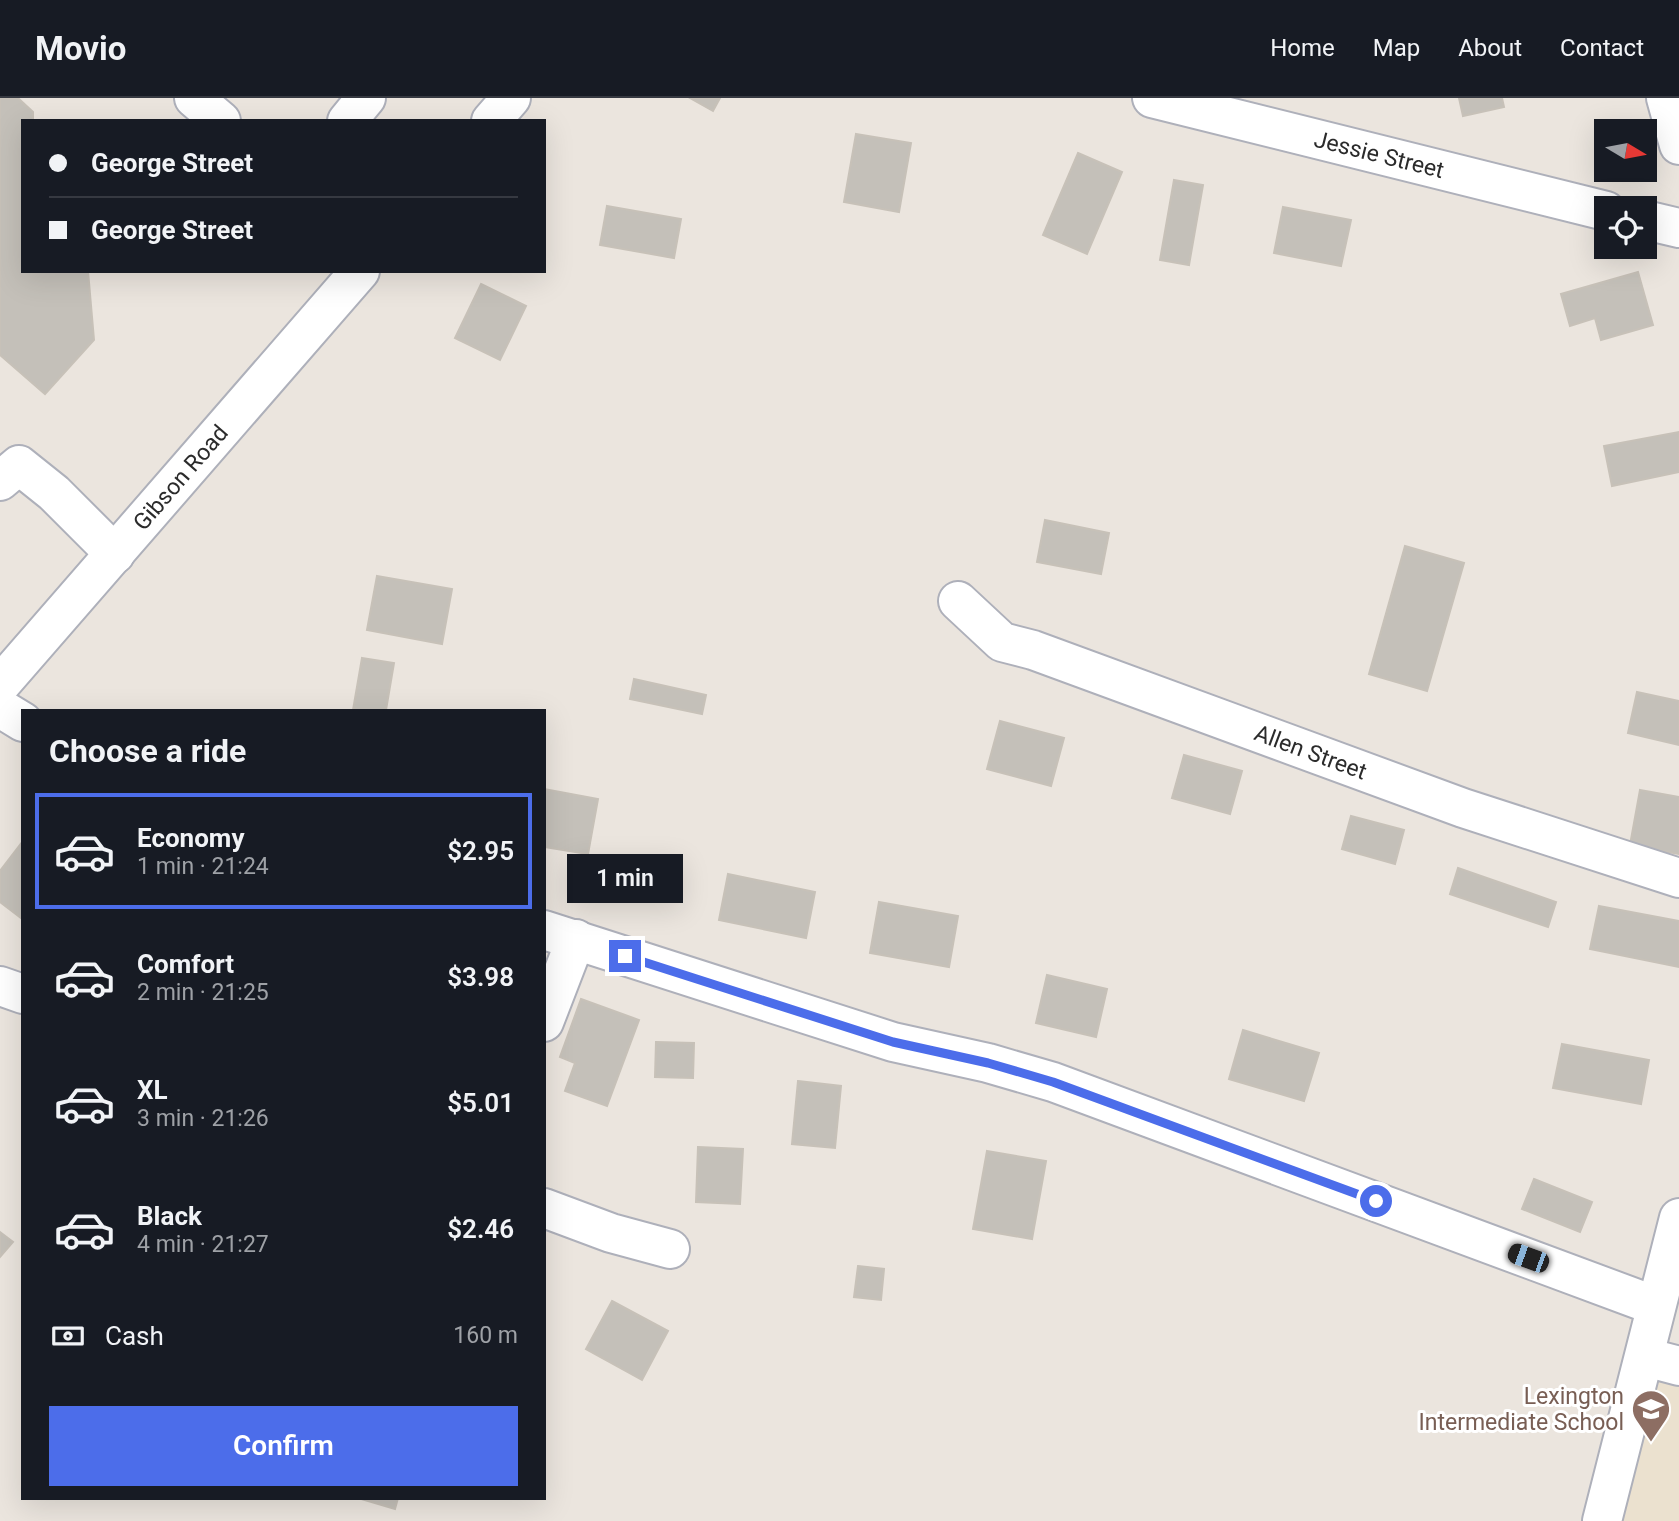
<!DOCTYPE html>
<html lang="en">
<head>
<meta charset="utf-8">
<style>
	:root { --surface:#171b24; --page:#242831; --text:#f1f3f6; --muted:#9ea1a6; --line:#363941; --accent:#4c6dea }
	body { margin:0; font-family:Roboto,sans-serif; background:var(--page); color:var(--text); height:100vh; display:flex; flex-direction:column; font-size:26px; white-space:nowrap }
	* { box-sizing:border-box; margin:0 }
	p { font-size:23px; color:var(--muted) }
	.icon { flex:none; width:38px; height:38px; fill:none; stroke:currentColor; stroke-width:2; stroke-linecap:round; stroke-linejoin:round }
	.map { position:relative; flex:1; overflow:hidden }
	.sheet { position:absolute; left:21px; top:611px; width:525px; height:791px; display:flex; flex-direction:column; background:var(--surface); border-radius:0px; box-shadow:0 7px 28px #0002 }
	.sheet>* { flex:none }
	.hud { position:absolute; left:21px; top:21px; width:525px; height:154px; border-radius:0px; box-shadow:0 7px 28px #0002; display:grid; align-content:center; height:154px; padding:0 28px; background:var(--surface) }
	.needle { width:46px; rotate:100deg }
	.buttons { position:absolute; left:1594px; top:21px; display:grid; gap:14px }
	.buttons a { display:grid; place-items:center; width:63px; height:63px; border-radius:0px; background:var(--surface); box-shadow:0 7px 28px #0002; font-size:35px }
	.end { position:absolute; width:32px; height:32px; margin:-16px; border:9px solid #4c6dea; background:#fff; box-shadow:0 0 0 4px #fff }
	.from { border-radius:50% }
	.bubble { position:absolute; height:49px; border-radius:0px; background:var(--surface); box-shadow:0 7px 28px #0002; font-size:23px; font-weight:600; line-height:49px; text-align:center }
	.car { position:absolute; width:21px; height:42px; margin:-21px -10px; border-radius:9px; box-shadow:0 0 5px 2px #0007; background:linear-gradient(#222 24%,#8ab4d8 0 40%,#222 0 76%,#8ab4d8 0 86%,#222 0) }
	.hud b { display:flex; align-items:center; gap:24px; height:66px; font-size:26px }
	.hud b+b { border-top:2px solid var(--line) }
	.hud i { width:18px; height:18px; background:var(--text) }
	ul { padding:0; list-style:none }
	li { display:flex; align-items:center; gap:21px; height:116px; margin:0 14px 10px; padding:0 14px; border:4px solid transparent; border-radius:0px }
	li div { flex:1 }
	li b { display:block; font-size:26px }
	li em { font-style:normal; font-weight:600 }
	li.on { border-color:var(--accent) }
	li>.icon { width:63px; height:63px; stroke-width:1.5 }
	h2 { padding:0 28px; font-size:32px; line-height:84px }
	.pay { display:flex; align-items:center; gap:18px; height:77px; padding:0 28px; font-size:26px }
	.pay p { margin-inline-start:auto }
	.cta { display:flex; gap:14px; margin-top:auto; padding:14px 28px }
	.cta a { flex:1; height:80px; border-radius:0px; background:var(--accent); color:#fff; font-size:28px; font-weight:600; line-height:80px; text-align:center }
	header { display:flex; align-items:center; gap:42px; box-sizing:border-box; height:98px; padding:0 35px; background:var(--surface); border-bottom:2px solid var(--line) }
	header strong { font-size:33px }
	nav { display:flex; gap:38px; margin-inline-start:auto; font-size:24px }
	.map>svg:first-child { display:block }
	.education { fill:#ebe1cf }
	.building { fill:#c4c0b9; stroke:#c7c1b8; stroke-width:2 }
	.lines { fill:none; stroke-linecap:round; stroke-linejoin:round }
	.minor-casing { stroke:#aeb0ba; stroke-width:42 }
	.minor { stroke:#fff; stroke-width:38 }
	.route { stroke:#4c6dea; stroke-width:9 }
	.labels { text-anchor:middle; stroke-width:6; stroke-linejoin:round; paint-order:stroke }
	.street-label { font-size:23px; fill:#2b2b2b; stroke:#fff }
	.education-label { font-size:23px; fill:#785e54; stroke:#fff; text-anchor:end }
</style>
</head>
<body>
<header>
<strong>Movio</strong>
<nav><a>Home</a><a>Map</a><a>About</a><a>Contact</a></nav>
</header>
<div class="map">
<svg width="1679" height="1423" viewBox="0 0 1679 1423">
	<rect width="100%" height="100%" fill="#ebe5de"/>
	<!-- education -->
	<polygon class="education" points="1645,1259 1679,1268 1679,1423 1602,1423"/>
	<!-- building -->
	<g class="building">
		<polygon points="0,0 18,0 33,14 33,23 23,23 23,173 88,173 94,242 45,296 0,257"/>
		<polygon points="690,0 720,0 713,13"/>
		<polygon points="1459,0 1502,0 1504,9 1463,18"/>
		<polygon points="856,36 911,45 899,114 844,104"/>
		<polygon points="1078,55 1122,74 1087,156 1043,137"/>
		<polygon points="1174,82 1203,87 1189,167 1160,162"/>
		<polygon points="607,108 681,121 674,160 600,147"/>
		<polygon points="1283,109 1351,122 1341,168 1274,155"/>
		<polygon points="1638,174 1653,227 1601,242 1595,220 1570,228 1561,196"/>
		<polygon points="481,186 526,208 500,262 455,240"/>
		<polygon points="1679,334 1679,374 1612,388 1604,348"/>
		<polygon points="1045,422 1109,435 1101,476 1037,464"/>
		<polygon points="1405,448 1464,465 1427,593 1369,576"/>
		<polygon points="377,478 452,491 442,546 367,532"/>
		<polygon points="362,560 394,565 386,612 353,612"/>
		<polygon points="634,581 706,597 702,616 630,601"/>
		<polygon points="1637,594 1679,603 1679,647 1628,635"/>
		<polygon points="1000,623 1064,640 1051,688 987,671"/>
		<polygon points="1184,657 1242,673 1230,716 1172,700"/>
		<polygon points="544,691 598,701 588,756 544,749"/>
		<polygon points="1640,692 1679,699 1679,756 1630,747"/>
		<polygon points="1351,718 1404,732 1395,766 1342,751"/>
		<polygon points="23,743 23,817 21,820 0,804 0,773"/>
		<polygon points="1458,770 1556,804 1548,829 1450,796"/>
		<polygon points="728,776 815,794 806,840 719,822"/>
		<polygon points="879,804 958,818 949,869 870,855"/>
		<polygon points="1599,808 1679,823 1679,869 1590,851"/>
		<polygon points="1047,877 1107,891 1096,939 1036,925"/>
		<polygon points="581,901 639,922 607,1008 565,993 575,965 560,959"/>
		<polygon points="1243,932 1319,955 1304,1003 1229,981"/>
		<polygon points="656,944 694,945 693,980 655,979"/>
		<polygon points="1562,946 1649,962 1641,1006 1553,990"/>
		<polygon points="798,983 841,988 835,1050 792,1046"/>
		<polygon points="698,1049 743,1051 740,1106 696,1104"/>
		<polygon points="987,1053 1046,1063 1032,1141 973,1131"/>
		<polygon points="1534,1081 1592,1104 1580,1134 1522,1111"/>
		<polygon points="0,1134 13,1144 0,1159"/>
		<polygon points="858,1168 884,1171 881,1202 854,1199"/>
		<polygon points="612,1203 668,1233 642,1282 586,1251"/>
		<polygon points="358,1400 398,1400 395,1411"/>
	</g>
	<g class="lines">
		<!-- minor casing -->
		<g class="minor-casing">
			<g id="minor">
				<polyline points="194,0 221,23"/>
				<path id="s1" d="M 1152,0 L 1606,113"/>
				<polyline points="1666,0 1679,47"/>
				<polyline points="347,23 366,0"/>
				<polyline points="491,23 511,0"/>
				<polyline points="1645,122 1679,130"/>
				<polyline points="0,383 19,367 54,395 115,456"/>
				<path id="s2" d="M 958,503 L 1002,544 L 1033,552 L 1463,710 L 1679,780"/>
				<path id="s3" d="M 0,587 L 360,173"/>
				<polyline points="0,610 23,624"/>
				<polyline points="544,832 893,944 988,965 1053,984 1656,1208"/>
				<polyline points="0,888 23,896"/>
				<polyline points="544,924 576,841"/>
				<polyline points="544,1110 611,1135 670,1151"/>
				<polyline points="1645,1259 1679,1268"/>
				<polyline points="1602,1423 1679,1120"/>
			</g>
		</g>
		<!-- minor -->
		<use href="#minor" class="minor"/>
	</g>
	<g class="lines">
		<!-- route -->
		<polyline class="route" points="625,858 893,944 988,965 1053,984 1376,1103"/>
	</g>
	<!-- icons -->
	<defs>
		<g id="school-pin" transform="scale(2.0125)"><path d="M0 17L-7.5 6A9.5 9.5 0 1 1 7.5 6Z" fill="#8d6e63" stroke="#fff"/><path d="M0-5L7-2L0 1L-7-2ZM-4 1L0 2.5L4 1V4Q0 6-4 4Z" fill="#fff"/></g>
	</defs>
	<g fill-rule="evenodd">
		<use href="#school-pin" x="1651" y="1311"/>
	</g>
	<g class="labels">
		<!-- street labels -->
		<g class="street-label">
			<text dy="8" stroke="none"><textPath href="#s1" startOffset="234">Jessie Street</textPath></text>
			<text dy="8" stroke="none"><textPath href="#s3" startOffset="275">Gibson Road</textPath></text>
			<text dy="8" stroke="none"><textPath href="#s2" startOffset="388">Allen Street</textPath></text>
		</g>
		<!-- education labels -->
		<g class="education-label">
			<text x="1624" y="1306">Lexington<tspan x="1624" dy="26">Intermediate School</tspan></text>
		</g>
	</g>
</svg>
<div class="buttons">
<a><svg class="needle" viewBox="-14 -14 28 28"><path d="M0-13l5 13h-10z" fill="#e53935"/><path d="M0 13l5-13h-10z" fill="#9ea1a6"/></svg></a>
<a><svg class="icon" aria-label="locate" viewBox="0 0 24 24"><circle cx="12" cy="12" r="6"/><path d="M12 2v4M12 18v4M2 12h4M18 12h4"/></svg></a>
</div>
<i class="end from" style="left:1376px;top:1103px"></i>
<i class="end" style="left:625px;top:858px"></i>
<div class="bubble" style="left:567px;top:756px;width:116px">1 min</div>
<i class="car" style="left:1528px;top:1160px;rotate:290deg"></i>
<div class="hud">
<b><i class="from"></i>George Street</b>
<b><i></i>George Street</b>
</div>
<section class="sheet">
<h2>Choose a ride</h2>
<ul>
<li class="on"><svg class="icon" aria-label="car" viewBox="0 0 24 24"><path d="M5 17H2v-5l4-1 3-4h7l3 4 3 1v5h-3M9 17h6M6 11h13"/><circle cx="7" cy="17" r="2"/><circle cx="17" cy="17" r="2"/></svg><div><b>Economy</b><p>1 min · 21:24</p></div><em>$2.95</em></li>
<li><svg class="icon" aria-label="car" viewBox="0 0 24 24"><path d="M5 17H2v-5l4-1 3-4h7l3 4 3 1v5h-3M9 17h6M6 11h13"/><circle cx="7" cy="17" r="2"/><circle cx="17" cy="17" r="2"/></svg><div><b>Comfort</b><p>2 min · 21:25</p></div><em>$3.98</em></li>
<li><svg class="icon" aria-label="car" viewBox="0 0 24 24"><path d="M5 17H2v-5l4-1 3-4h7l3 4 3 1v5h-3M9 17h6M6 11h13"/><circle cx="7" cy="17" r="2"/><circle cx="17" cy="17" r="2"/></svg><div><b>XL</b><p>3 min · 21:26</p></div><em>$5.01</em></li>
<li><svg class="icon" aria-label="car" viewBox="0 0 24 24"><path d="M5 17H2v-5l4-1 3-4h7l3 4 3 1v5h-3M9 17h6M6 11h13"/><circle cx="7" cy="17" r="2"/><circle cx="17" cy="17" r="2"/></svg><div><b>Black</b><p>4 min · 21:27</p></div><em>$2.46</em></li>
</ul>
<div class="pay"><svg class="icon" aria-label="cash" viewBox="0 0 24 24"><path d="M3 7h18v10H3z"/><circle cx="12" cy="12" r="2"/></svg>Cash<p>160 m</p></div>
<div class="cta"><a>Confirm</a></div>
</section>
</div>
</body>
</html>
